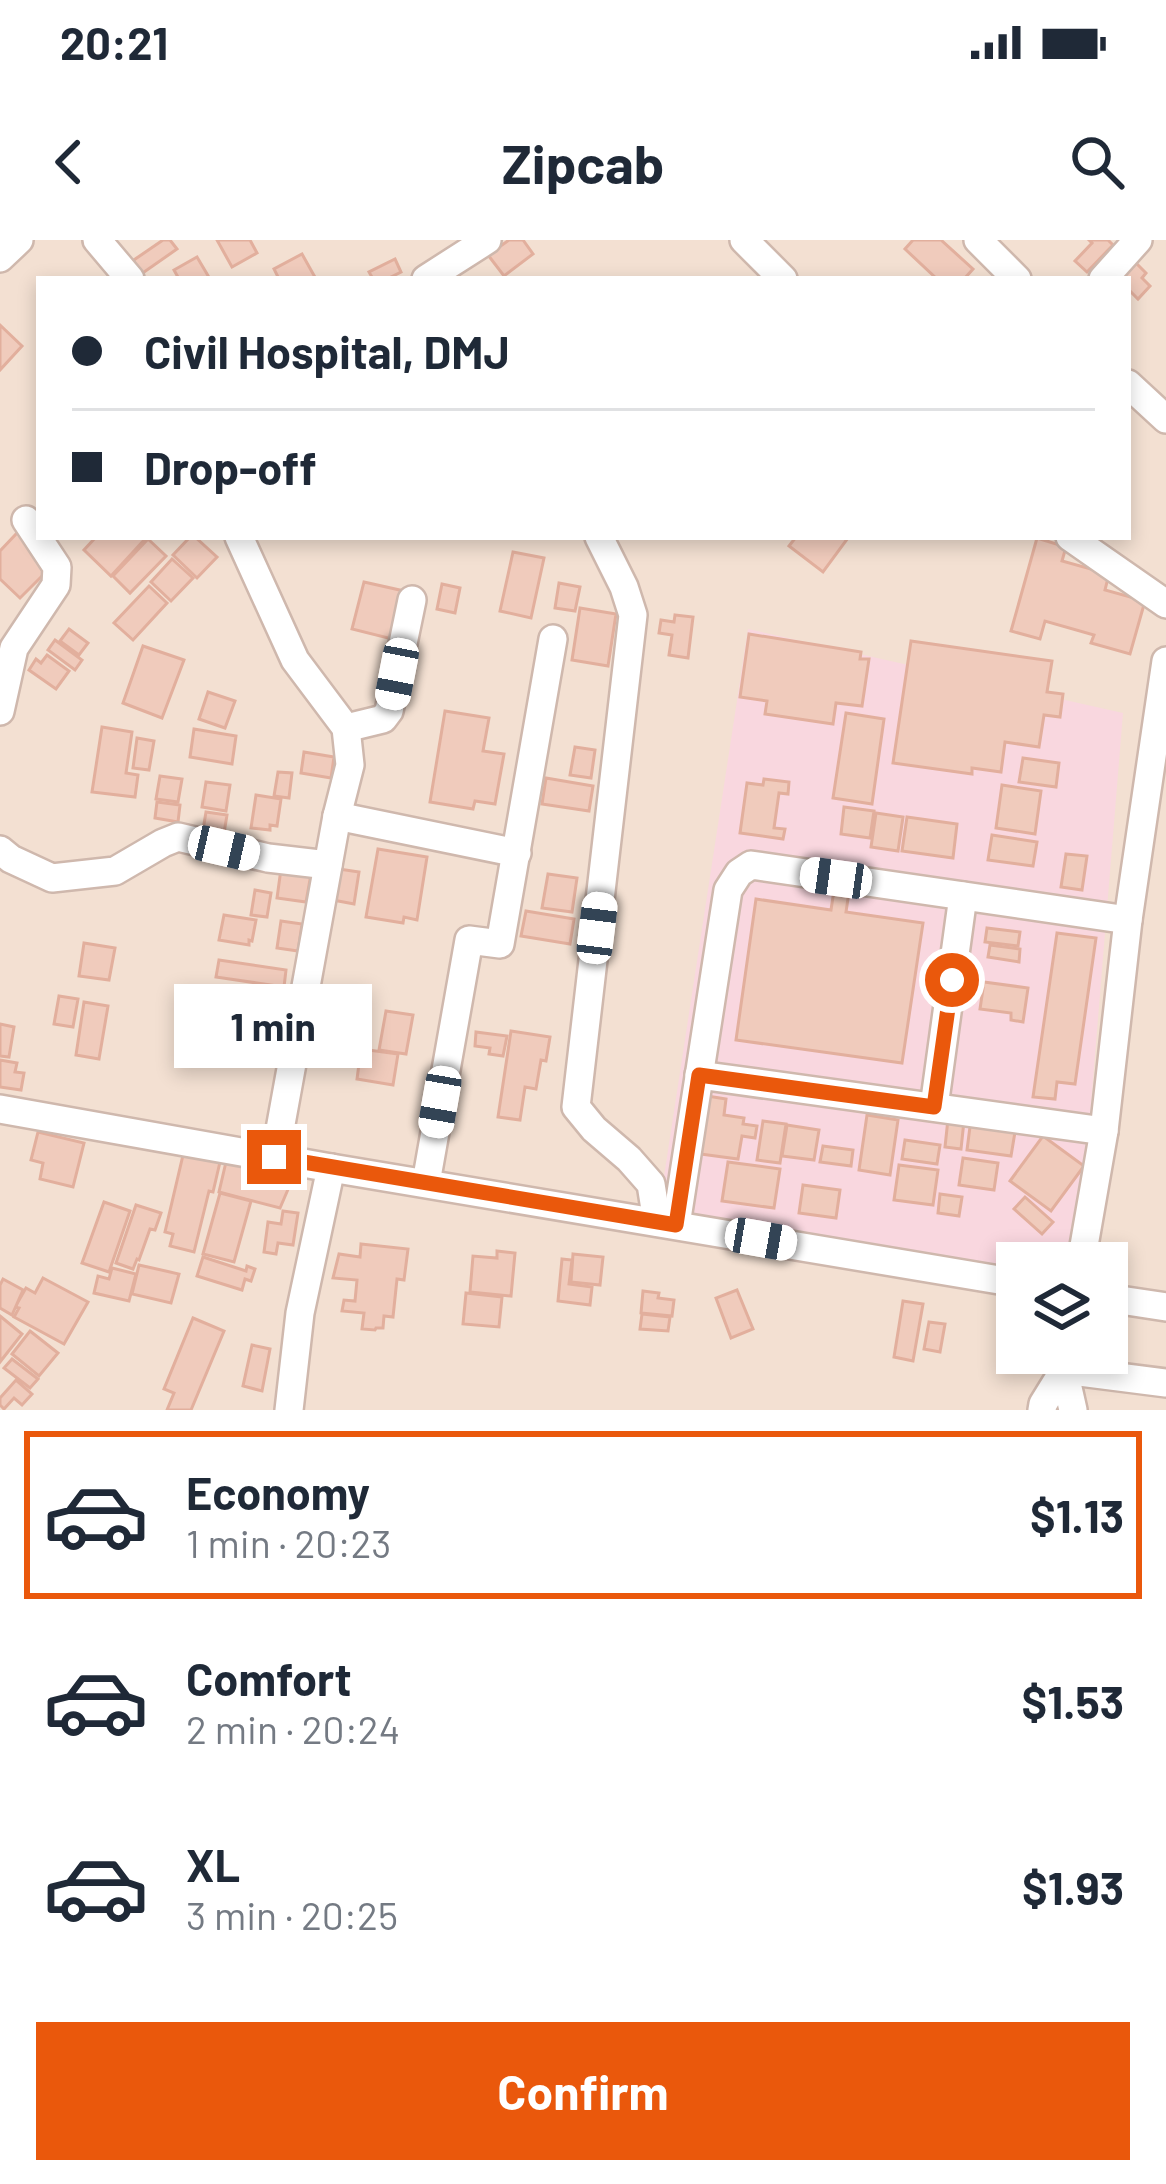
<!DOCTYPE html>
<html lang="en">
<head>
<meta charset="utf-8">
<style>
	:root { --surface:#fff; --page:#f6f6f7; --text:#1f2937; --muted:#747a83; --line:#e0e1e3; --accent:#ea580c }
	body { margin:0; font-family:Barlow,sans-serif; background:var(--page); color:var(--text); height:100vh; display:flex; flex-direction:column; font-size:45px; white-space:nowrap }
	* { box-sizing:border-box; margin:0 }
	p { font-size:39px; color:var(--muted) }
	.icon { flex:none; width:66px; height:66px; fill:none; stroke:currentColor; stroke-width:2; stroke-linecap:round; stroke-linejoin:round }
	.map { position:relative; height:1170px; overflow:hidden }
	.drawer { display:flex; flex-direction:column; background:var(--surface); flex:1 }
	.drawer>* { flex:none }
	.top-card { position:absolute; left:36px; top:36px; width:1095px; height:264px; border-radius:0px; box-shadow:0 6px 18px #0003; display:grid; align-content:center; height:264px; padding:0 36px; background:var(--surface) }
	.fabs { position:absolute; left:996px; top:1002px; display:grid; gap:24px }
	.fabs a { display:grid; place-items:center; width:132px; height:132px; border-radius:0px; background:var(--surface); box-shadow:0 6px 18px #0003; font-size:60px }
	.end { position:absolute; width:54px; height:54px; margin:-27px; border:15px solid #ea580c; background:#fff; box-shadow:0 0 0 6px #fff }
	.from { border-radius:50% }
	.bubble { position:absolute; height:84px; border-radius:0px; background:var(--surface); box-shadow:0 6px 18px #0003; font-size:39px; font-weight:700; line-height:84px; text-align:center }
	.car { position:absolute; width:36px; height:72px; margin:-36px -18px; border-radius:15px; box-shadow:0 0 9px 3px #0007; background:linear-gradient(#fff 24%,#345 0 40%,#fff 0 76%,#345 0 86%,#fff 0) }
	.top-card b { display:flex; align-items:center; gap:42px; height:114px; font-size:45px }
	.top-card b+b { border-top:3px solid var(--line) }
	.top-card i { width:30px; height:30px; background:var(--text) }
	ul { padding:21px 0 0; list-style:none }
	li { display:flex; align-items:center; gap:36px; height:168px; margin:0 24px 18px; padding:0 12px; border:6px solid transparent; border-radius:0px }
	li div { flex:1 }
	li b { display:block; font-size:45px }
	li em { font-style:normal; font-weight:700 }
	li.current { border-color:var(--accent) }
	li>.icon { width:108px; height:108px; stroke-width:1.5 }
	.primary-button { display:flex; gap:24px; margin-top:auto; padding:24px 36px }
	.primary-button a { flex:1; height:138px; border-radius:0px; background:var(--accent); color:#fff; font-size:48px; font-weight:700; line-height:138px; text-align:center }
	.status { display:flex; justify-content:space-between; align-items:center; height:84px; padding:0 60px; background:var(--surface); direction:ltr }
	.status svg { height:33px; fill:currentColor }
	header { display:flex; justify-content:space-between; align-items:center; height:156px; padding:0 36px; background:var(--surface); font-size:54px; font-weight:700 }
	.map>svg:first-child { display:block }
	.residential { fill:#f3e0d2; fill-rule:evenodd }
	.medical { fill:#f9d7df }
	.building { fill:#f0cbbc; stroke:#e2af9d; stroke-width:3 }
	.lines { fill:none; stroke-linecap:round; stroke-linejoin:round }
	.minor-casing { stroke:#cfb8ad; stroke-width:32 }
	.minor { stroke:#fff; stroke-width:27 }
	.route { stroke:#ea580c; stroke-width:15 }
</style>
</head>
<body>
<div class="status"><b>20:21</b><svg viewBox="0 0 49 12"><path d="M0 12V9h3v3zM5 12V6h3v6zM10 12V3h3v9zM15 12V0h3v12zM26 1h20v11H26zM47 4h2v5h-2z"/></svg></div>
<header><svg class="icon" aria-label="back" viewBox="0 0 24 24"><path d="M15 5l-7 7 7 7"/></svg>Zipcab<svg class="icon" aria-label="search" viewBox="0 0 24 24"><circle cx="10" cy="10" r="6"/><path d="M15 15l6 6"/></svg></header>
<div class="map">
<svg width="1166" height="1170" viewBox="0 0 1166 1170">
	<rect width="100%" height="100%" fill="#fcefe4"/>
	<!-- residential -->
	<path class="residential" d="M 0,0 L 1166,0 L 1166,1170 L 0,1170 ZM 39,39 L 1128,39 L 1128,297 L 39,297 ZM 1017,1023 L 1107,1023 L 1107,1113 L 1017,1113 Z"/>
	<!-- medical -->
	<polygon class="medical" points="748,389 1123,473 1078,1023 1017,1023 1017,1043 657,982"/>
	<!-- building -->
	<g class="building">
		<polygon points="163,0 170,0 177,9 137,37 128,24"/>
		<polygon points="217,0 250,0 257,13 232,27"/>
		<polygon points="509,0 523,0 533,14 504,36 488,15"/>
		<polygon points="913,0 941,0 973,29 964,39 937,39 905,9"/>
		<polygon points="1089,0 1108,0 1113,5 1087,32 1075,21 1092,3"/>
		<polygon points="302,14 316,39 279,39 274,29"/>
		<polygon points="197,17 210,39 179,39 174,30"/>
		<polygon points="395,19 401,32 387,39 373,39 369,32"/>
		<polygon points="1133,20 1146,33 1142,38 1150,46 1138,59 1128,49 1128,39 1117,39"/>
		<polygon points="0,85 22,106 0,130"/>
		<polygon points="18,292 52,326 20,358 0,339 0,311"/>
		<polygon points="96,297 144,297 145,299 111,336 84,310"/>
		<polygon points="190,297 195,297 217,317 197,338 173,315"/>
		<polygon points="796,297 847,297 848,298 823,332 789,306"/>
		<polygon points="1037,298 1066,307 1062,321 1109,334 1105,350 1145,361 1130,414 1091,403 1094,395 1045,381 1040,399 1011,391"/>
		<polygon points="148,299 166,316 130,353 113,336"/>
		<polygon points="513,312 544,318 531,378 500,371"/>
		<polygon points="172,319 193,338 171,361 151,342"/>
		<polygon points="364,342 404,351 392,399 352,389"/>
		<polygon points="559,343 580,347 575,371 555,368"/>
		<polygon points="442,344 460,348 455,373 437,369"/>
		<polygon points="149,346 167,363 133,400 114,383"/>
		<polygon points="580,368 616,374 608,426 572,420"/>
		<polygon points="675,375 693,377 688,418 669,415 672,395 659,393 661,380 674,382"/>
		<polygon points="69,389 88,403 79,415 60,401"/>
		<polygon points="749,394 861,412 860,419 869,419 862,466 836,463 833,484 765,474 767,461 740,457"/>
		<polygon points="55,400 82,420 75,430 48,410"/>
		<polygon points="911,401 1052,421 1047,452 1063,454 1060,477 1044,475 1039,507 1005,502 1001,532 972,528 972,534 893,523"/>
		<polygon points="143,406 184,420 162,478 123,463"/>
		<polygon points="47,415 69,431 56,449 29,430 36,419 41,423"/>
		<polygon points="208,452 235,461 225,488 199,479"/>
		<polygon points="445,471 489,478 483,511 504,514 495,564 475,561 473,569 430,562"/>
		<polygon points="846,473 884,479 872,564 833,558"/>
		<polygon points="102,487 132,492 126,533 138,535 135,557 92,552"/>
		<polygon points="194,489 236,496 232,524 190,517"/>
		<polygon points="137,498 154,501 149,530 133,528"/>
		<polygon points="575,507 595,510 591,538 570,535"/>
		<polygon points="304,512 334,517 331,538 301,533"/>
		<polygon points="1023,518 1059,523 1056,547 1019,542"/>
		<polygon points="278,532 292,533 289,558 274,556"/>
		<polygon points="160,536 182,539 178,562 156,559"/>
		<polygon points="546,538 593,546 589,571 542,564"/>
		<polygon points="764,539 789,542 788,554 779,553 774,588 785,589 783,599 740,593 747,543 763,545"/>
		<polygon points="206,542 230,545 226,571 202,567"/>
		<polygon points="1002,545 1041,551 1035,594 996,588"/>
		<polygon points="256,555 281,559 277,586 270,585 270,590 251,588"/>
		<polygon points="157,562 180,565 178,582 155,578"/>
		<polygon points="844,567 874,571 870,598 841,594"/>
		<polygon points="206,572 227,575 224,593 203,590"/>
		<polygon points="876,573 903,577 898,611 871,607"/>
		<polygon points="907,577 957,584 953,618 902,611"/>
		<polygon points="992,595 1037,602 1033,626 988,620"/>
		<polygon points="378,609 427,617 417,680 404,677 403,683 366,677"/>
		<polygon points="1066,614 1087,616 1082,650 1061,647"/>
		<polygon points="281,629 311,634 306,662 277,658"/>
		<polygon points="339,629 359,632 354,664 333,660"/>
		<polygon points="548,634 577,638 572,672 542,668"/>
		<polygon points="255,650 271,653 267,677 251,675"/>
		<polygon points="834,650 849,652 846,672 923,683 902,823 736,800 756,659 831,670"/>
		<polygon points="526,671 574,679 570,704 521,696"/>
		<polygon points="224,675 256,680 252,701 249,700 249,705 219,700"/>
		<polygon points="281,681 302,684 298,711 277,708"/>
		<polygon points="987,688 1020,692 1018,706 985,702"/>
		<polygon points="1057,693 1096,698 1075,844 1057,842 1055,859 1033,857"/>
		<polygon points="84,703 115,708 109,740 79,736"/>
		<polygon points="990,705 1020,709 1019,722 988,717"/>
		<polygon points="219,720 286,730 284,747 216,737"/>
		<polygon points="984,742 1028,748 1023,782 1011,780 1011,773 980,769"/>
		<polygon points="59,756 78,759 73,787 54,784"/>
		<polygon points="233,760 248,763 243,795 228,793"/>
		<polygon points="84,762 108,766 99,819 76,815"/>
		<polygon points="266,762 283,764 278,797 261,794"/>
		<polygon points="386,771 413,775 406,814 379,810"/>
		<polygon points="0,784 14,787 9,817 0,816"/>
		<polygon points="511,791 550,797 546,821 541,820 536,849 525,847 520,880 498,877"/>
		<polygon points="202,792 235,797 231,820 228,819 228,824 198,819"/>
		<polygon points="476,792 507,796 503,816 489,814 490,808 475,806"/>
		<polygon points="361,809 398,814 393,845 357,839"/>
		<polygon points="0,820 17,823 15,832 24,833 21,850 0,847"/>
		<polygon points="701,855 726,859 724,875 744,878 743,884 757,886 755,898 742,896 738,919 693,913"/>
		<polygon points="867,875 898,880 890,935 859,930"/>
		<polygon points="948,879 964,881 961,909 945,907"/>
		<polygon points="971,879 1016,886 1011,916 967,910"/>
		<polygon points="763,881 786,884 780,923 757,920"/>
		<polygon points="787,885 819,890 814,920 782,916"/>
		<polygon points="38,892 84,903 73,947 40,939 43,923 31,920"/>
		<polygon points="1043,896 1084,926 1051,971 1010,941"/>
		<polygon points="905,900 940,905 937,924 902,919"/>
		<polygon points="823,906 853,910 851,926 820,922"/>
		<polygon points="184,911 220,922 213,952 209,951 194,1012 170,1006 173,994 165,992"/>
		<polygon points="963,918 998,923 994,950 959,945"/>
		<polygon points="226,922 292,940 280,968 219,952"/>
		<polygon points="728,922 780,929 774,968 722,961"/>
		<polygon points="899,925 938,930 933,965 894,960"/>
		<polygon points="803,945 840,950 836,978 799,973"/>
		<polygon points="220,953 251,961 234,1022 203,1014"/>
		<polygon points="940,954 962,957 959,976 938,973"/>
		<polygon points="1025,957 1053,982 1042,994 1014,969"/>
		<polygon points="104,962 130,971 109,1032 82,1023"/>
		<polygon points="136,965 161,973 155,990 150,989 139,1020 137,1019 133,1029 116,1023"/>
		<polygon points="283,971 298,973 293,1005 278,1003 276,1014 264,1012 268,982 281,984"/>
		<polygon points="361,1004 408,1009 404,1040 397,1039 393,1077 384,1076 383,1088 376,1088 375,1090 362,1089 364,1073 342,1071 344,1060 355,1061 357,1040 333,1038 339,1014 360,1017"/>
		<polygon points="497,1011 515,1013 511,1056 470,1052 473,1016 497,1018"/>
		<polygon points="573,1014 603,1017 600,1045 571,1042"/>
		<polygon points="203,1017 246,1031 247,1026 255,1029 251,1041 245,1039 242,1050 197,1036"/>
		<polygon points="562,1019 572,1020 569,1044 592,1047 590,1065 558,1061"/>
		<polygon points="139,1025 179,1034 171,1063 132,1054"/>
		<polygon points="112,1028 136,1034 129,1061 94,1053 98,1036 109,1039"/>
		<polygon points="43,1038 88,1062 64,1104 14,1077 19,1068 15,1067 26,1048 35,1053"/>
		<polygon points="3,1039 23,1050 12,1075 0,1068 0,1045"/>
		<polygon points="737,1050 753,1089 731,1098 716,1058"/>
		<polygon points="643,1051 659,1053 658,1058 674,1060 672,1076 641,1073"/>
		<polygon points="466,1053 502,1057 499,1087 463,1084"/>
		<polygon points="903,1061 923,1064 913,1121 894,1117"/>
		<polygon points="642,1074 670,1077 668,1091 640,1089"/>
		<polygon points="0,1076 22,1094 0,1122"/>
		<polygon points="193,1078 224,1091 191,1170 167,1170 174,1153 164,1149"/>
		<polygon points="929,1082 945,1084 940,1112 924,1109"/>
		<polygon points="30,1091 58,1113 39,1136 12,1114"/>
		<polygon points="252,1105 270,1109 262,1151 243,1146"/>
		<polygon points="12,1119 38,1139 30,1148 4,1128"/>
		<polygon points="16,1140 32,1154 22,1165 14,1158 4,1169 0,1165 0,1158"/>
	</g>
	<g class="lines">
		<!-- minor casing -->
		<g class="minor-casing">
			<g id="minor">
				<polyline points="97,0 130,39"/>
				<polyline points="744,0 783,39"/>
				<polyline points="978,0 1017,39"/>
				<polyline points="0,18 19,0"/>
				<polyline points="426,39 487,0"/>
				<polyline points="1103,39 1138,0"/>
				<polyline points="1128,144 1166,179"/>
				<polyline points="239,297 295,420 346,488 350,525 337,576 275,917"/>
				<polyline points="599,297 624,347 633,375 576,867 594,889 629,919 651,944 657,982"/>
				<polyline points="1070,297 1166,364"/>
				<polyline points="0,471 14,408 56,345 57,327 26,280"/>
				<polyline points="346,488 383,479 389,471 412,360"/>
				<polyline points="337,576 517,613"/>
				<polyline points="0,610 11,619 52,638 115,631 163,603 178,597 268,618 328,625"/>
				<polyline points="699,835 1104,891"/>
				<polyline points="934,867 963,656"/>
				<polyline points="0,869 331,928 1017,1043"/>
				<polyline points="426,943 469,700 500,704 553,399"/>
				<polyline points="676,985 728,650 739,633 751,625 1128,680"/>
				<polyline points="1081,1023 1104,891 1128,680 1166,421"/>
				<polyline points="1107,1058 1166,1067"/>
				<polyline points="1064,1130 1166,1143"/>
				<polyline points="1064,1130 1073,1170"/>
				<polyline points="289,1170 300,1073 331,928"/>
				<polyline points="1042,1170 1043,1164 1064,1130 1067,1114"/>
			</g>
		</g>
		<!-- minor -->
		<use href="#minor" class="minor"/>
	</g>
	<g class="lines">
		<!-- route -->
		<polyline class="route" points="274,917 676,985 699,835 934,867 952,740"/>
	</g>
</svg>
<div class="fabs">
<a><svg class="icon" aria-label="layers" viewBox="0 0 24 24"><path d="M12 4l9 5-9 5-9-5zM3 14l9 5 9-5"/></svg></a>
</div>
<i class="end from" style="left:952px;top:740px"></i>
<i class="end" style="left:274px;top:917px"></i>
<div class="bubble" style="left:174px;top:744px;width:198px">1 min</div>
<i class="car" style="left:397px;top:434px;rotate:191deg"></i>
<i class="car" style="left:224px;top:608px;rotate:103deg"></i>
<i class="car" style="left:836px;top:638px;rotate:278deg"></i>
<i class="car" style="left:597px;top:688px;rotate:7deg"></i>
<i class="car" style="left:440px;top:862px;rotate:190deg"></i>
<i class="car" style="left:761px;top:999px;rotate:100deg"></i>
<div class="top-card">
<b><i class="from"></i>Civil Hospital, DMJ</b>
<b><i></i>Drop-off</b>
</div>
</div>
<section class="drawer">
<ul>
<li class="current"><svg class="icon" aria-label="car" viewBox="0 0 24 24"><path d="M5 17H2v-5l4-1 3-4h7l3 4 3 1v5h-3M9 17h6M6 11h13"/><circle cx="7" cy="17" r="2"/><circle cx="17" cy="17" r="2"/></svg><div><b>Economy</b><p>1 min · 20:23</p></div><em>$1.13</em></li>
<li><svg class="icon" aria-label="car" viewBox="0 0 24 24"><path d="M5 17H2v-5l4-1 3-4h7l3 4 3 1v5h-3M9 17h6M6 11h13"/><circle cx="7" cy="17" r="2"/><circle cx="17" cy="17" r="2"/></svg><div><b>Comfort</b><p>2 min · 20:24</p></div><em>$1.53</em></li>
<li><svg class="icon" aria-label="car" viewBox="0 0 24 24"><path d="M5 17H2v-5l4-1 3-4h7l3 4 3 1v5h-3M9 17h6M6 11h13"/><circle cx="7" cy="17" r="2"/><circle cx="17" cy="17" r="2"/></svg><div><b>XL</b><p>3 min · 20:25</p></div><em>$1.93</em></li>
</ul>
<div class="primary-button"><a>Confirm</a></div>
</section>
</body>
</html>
